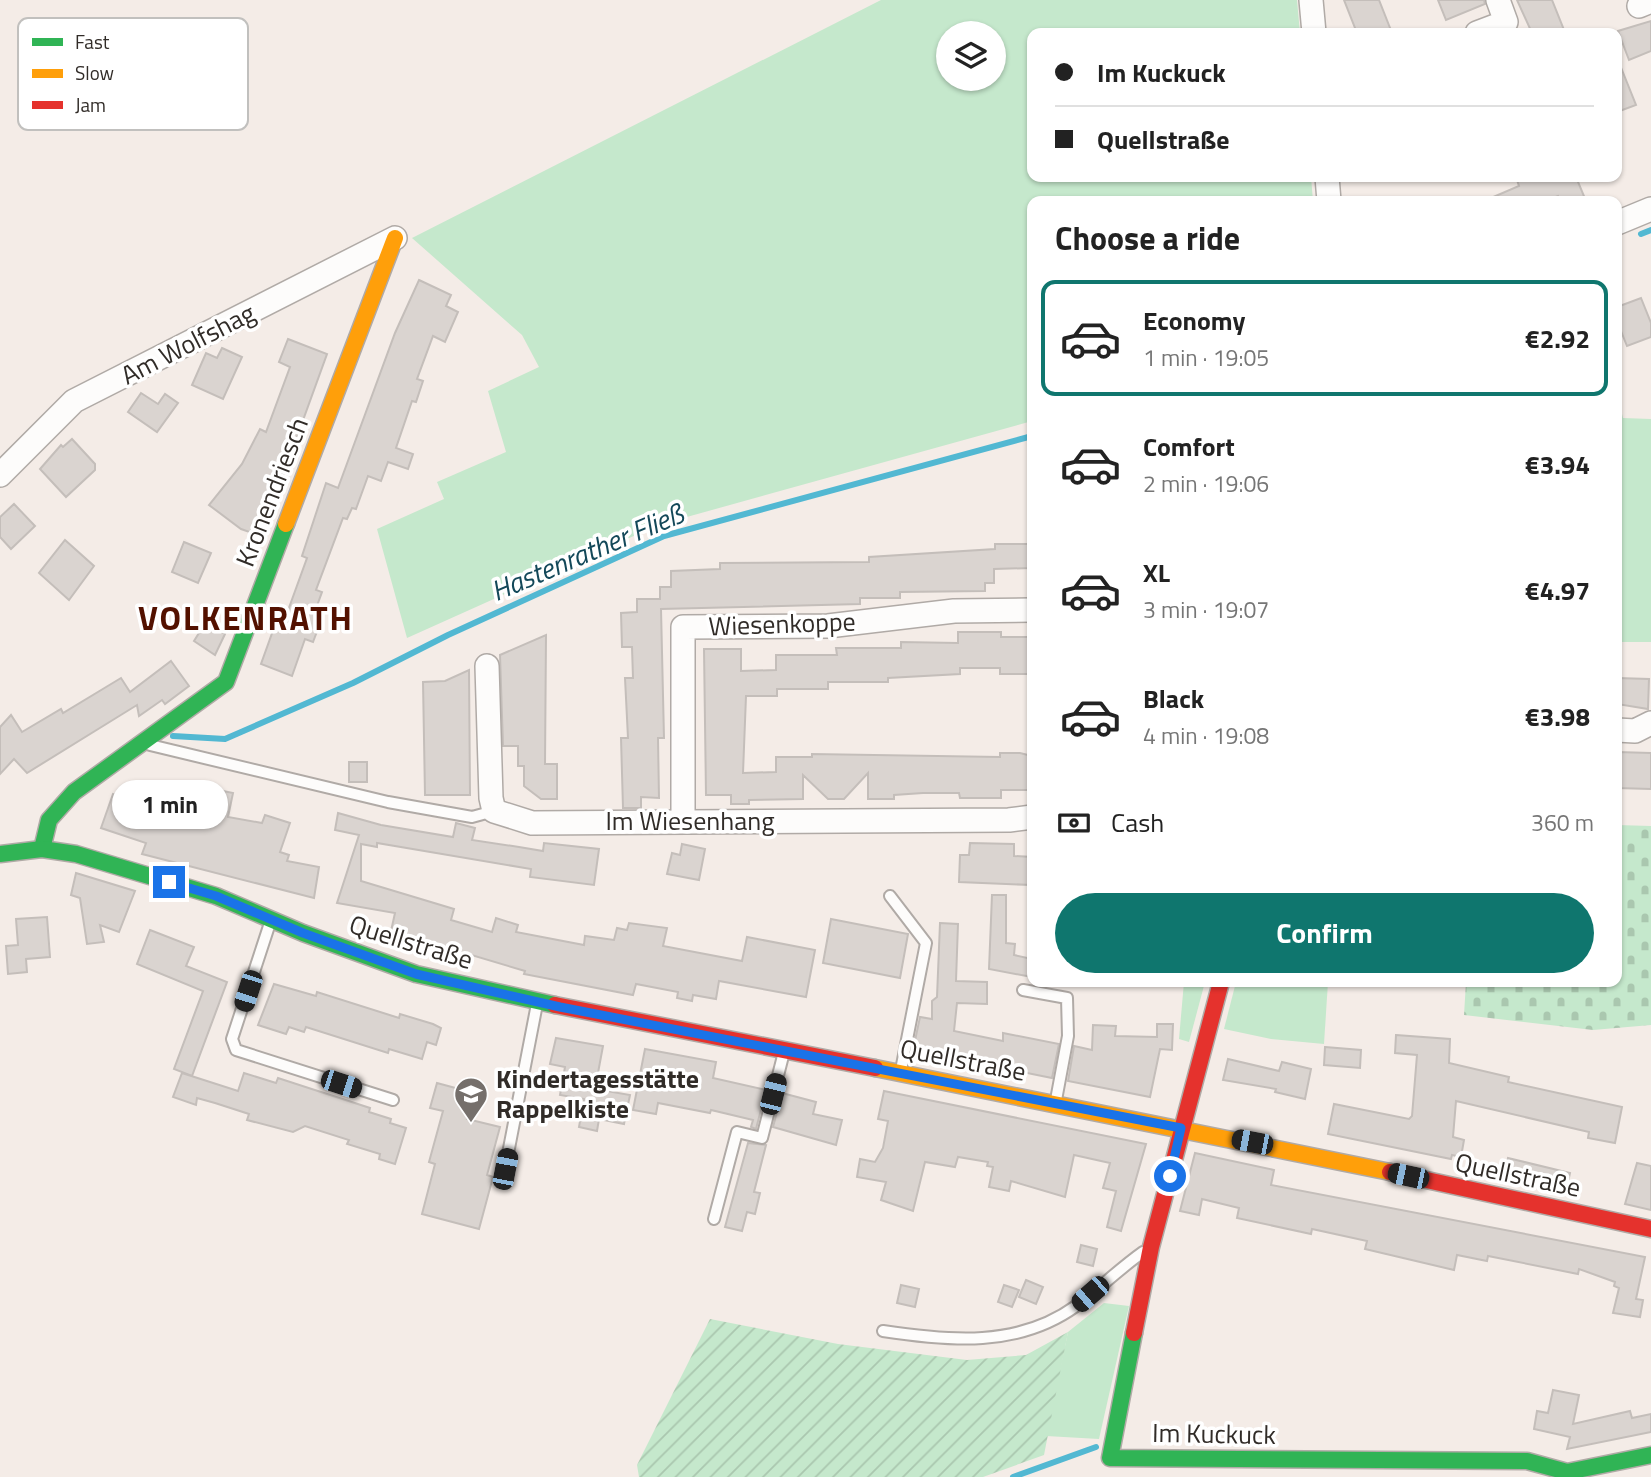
<!DOCTYPE html>
<html lang="en">
<head>
<meta charset="utf-8">
<style>
	:root { --surface:#fff; --page:#f6f6f6; --text:#222; --muted:#767676; --line:#e0e0e0; --accent:#0f766e }
	body { margin:0; font-family:"Titillium Web",sans-serif; background:var(--page); color:var(--text); height:100vh; display:flex; flex-direction:column; font-size:26px; white-space:nowrap }
	* { box-sizing:border-box; margin:0 }
	p { font-size:23px; color:var(--muted) }
	.icon { flex:none; width:38px; height:38px; fill:none; stroke:currentColor; stroke-width:2; stroke-linecap:round; stroke-linejoin:round }
	.map { position:relative; flex:1; overflow:hidden }
	.drawer { position:absolute; left:1027px; top:196px; width:595px; height:791px; display:flex; flex-direction:column; background:var(--surface); border-radius:14px; box-shadow:0 2px 5px #0004 }
	.drawer>* { flex:none }
	.hud { position:absolute; left:1027px; top:28px; width:595px; height:154px; border-radius:14px; box-shadow:0 2px 5px #0004; display:grid; align-content:center; height:154px; padding:0 28px; background:var(--surface) }
	.controls { position:absolute; left:936px; top:21px; display:grid; gap:14px }
	.controls a { display:grid; place-items:center; width:70px; height:70px; border-radius:50%; background:var(--surface); box-shadow:0 2px 5px #0004; font-size:35px }
	.end { position:absolute; width:32px; height:32px; margin:-16px; border:9px solid #1a73e8; background:#fff; box-shadow:0 0 0 4px #fff }
	.from { border-radius:50% }
	.bubble { position:absolute; height:49px; border-radius:24px; background:var(--surface); box-shadow:0 2px 5px #0004; font-size:23px; font-weight:700; line-height:49px; text-align:center }
	.car { position:absolute; width:21px; height:42px; margin:-21px -10px; border-radius:9px; box-shadow:0 0 5px 2px #0007; background:linear-gradient(#222 24%,#8ab4d8 0 40%,#222 0 76%,#8ab4d8 0 86%,#222 0) }
	.hud b { display:flex; align-items:center; gap:24px; height:66px; font-size:26px }
	.hud b+b { border-top:2px solid var(--line) }
	.hud i { width:18px; height:18px; background:var(--text) }
	ul { padding:0; list-style:none }
	li { display:flex; align-items:center; gap:21px; height:116px; margin:0 14px 10px; padding:0 14px; border:4px solid transparent; border-radius:14px }
	li div { flex:1 }
	li b { display:block; font-size:26px }
	li em { font-style:normal; font-weight:700 }
	li.on { border-color:var(--accent) }
	li>.icon { width:63px; height:63px; stroke-width:1.5 }
	h2 { padding:0 28px; font-size:32px; line-height:84px }
	.pay { display:flex; align-items:center; gap:18px; height:77px; padding:0 28px; font-size:26px }
	.pay p { margin-inline-start:auto }
	.button { display:flex; gap:14px; margin-top:auto; padding:14px 28px }
	.button a { flex:1; height:80px; border-radius:42px; background:var(--accent); color:#fff; font-size:28px; font-weight:700; line-height:80px; text-align:center }
	.map>svg:first-child { display:block }
	.green { fill:#c5e8cc; fill-rule:evenodd }
	.cemetery { fill:url(#cemetery-stones) }
	.garden { fill:url(#garden-furrows) }
	.lines { fill:none; stroke-linecap:round; stroke-linejoin:round }
	.stream { stroke:#52b8d2; stroke-width:6 }
	.building { fill:#dad4d0; stroke:#c4beba; stroke-width:2 }
	.lane-casing { stroke:#b0aaa6; stroke-width:14 }
	.street-casing { stroke:#b0aaa6; stroke-width:26 }
	.fast-casing { stroke:#b0aaa6; stroke-width:19 }
	.slow-casing { stroke:#b0aaa6; stroke-width:19 }
	.jam-casing { stroke:#b0aaa6; stroke-width:19 }
	.lane { stroke:#fdfcfb; stroke-width:10 }
	.street { stroke:#fdfcfb; stroke-width:23 }
	.fast { stroke:#30b455; stroke-width:16 }
	.slow { stroke:#ff9f0a; stroke-width:16 }
	.jam { stroke:#e5322d; stroke-width:16 }
	.route { stroke:#1a73e8; stroke-width:9 }
	.labels { text-anchor:middle; stroke-width:7; stroke-linejoin:round; paint-order:stroke }
	.street-label { font-size:26px; fill:#312c28; stroke:#fff }
	.poi-label { font-size:26px; font-weight:bold; fill:#312c28; stroke:#fff; text-anchor:start }
	.water-label { font-size:28px; font-style:italic; fill:#134859; stroke:#fff }
	.district-label { font-size:33px; font-weight:bold; letter-spacing:2px; fill:#531100; stroke:#fff }
	.key { fill:#fff; stroke:#c1c0be; stroke-width:2 }
	.key-label { font-size:19px; fill:#312c28 }
</style>
</head>
<body>
<div class="map">
<svg width="1651" height="1477" viewBox="0 0 1651 1477">
	<defs>
		<pattern id="cemetery-stones" width="16" height="16" patternUnits="userSpaceOnUse" patternTransform="scale(1.75)"><rect width="16" height="16" fill="#c5e8cc"/><path d="M2 7V4a2 2 0 0 1 4 0v3zM10 15v-3a2 2 0 0 1 4 0v3z" fill="#aac7af"/></pattern>
		<pattern id="garden-furrows" width="10" height="10" patternUnits="userSpaceOnUse" patternTransform="scale(1.75)"><rect width="10" height="10" fill="#c5e8cc"/><path d="M-1 1l2-2M0 10L10 0M9 11l2-2" fill="none" stroke="#aac7af"/></pattern>
	</defs>
	<rect width="100%" height="100%" fill="#f4ece7"/>
	<!-- green -->
	<g class="green">
		<path d="M 881,0 L 1297,0 L 1300,33 L 1032,33 L 1032,177 L 1311,177 L 1313,201 L 1032,201 L 1032,421 L 658,525 L 407,638 L 377,529 L 444,499 L 437,482 L 506,452 L 488,391 L 539,367 L 522,335 L 412,238 ZM 994,33 L 994,79 L 948,79 L 948,33 Z"/>
		<polygon points="1617,393 1623,418 1651,419 1651,642 1617,642"/>
		<polygon points="1184,982 1205,982 1189,1042 1179,1039"/>
		<polygon points="1236,982 1328,982 1324,1044 1271,1039 1224,1029"/>
		<polygon points="1104,1303 1129,1306 1099,1439 1046,1436 1068,1332"/>
	</g>
	<!-- cemetery -->
	<polygon class="cemetery" points="1617,825 1651,826 1651,1025 1593,1030 1464,1015 1466,982 1617,982"/>
	<!-- garden -->
	<polygon class="garden" points="710,1319 838,1344 967,1360 1026,1355 1068,1332 1044,1455 983,1477 639,1477 637,1465"/>
	<g class="lines">
		<!-- stream -->
		<g class="stream">
			<polyline points="1641,234 1651,230"/>
			<polyline points="173,736 225,739 353,683 448,635 664,536 1032,436"/>
			<polyline points="1013,1477 1096,1447"/>
		</g>
	</g>
	<!-- building -->
	<g class="building">
		<polygon points="1344,0 1379,0 1392,33 1357,33"/>
		<polygon points="1438,0 1484,0 1485,4 1446,20"/>
		<polygon points="1517,0 1552,0 1564,30 1556,33 1532,33"/>
		<polygon points="1651,21 1651,51 1629,60 1618,31"/>
		<polygon points="1618,60 1636,105 1617,112 1617,61"/>
		<polygon points="1516,177 1576,177 1586,201 1560,201 1558,196 1545,201 1484,201 1519,186"/>
		<polygon points="419,280 451,295 446,306 458,312 445,342 433,336 417,379 423,381 416,402 412,401 396,448 413,454 408,469 388,462 381,481 368,476 356,509 352,508 347,519 343,518 316,590 322,592 314,614 319,616 316,625 319,626 313,642 305,639 292,676 261,664 275,625 282,627 307,558 302,556 326,483 338,488 395,333"/>
		<polygon points="1641,298 1651,323 1651,337 1627,346 1617,321 1617,307"/>
		<polygon points="288,339 327,354 261,536 241,529 209,505 242,464 260,429 266,432 290,367 279,362"/>
		<polygon points="222,348 242,357 223,399 192,385 206,353 217,358"/>
		<polygon points="141,393 158,404 165,394 178,403 157,432 128,412"/>
		<polygon points="72,439 95,464 95,470 66,497 40,469 61,445 63,447"/>
		<polygon points="14,504 35,526 11,549 0,537 0,517"/>
		<polygon points="65,540 94,566 69,600 39,573"/>
		<polygon points="184,542 211,553 198,583 172,572"/>
		<polygon points="995,544 1031,544 1032,568 994,569 994,583 985,583 985,591 900,592 900,598 860,598 860,604 661,609 664,738 658,738 659,798 641,797 641,808 623,808 621,738 628,738 625,678 633,678 632,647 622,647 621,613 637,612 637,599 660,599 660,587 671,587 671,571 720,569 720,563 869,562 869,557 995,549"/>
		<polygon points="206,622 225,634 215,655 194,641"/>
		<polygon points="958,632 1001,632 1001,637 1032,637 1032,674 1000,674 1000,668 960,668 960,674 888,678 888,682 828,682 828,689 777,689 777,696 746,696 743,773 776,772 776,757 812,757 812,754 1000,757 1000,753 1020,753 1032,756 1032,790 1001,790 1001,798 960,798 959,793 923,793 894,795 894,799 868,799 868,773 844,799 828,799 803,775 803,799 749,800 749,804 731,804 731,795 706,795 704,649 741,649 741,671 776,670 776,655 837,655 836,648 901,648 901,642 958,643"/>
		<polygon points="546,635 545,764 557,764 557,799 541,799 524,786 524,766 518,766 518,746 503,746 500,655"/>
		<polygon points="171,661 189,686 165,704 162,700 139,716 137,705 27,773 14,759 0,774 0,727 11,715 22,732 61,709 63,713 121,678 130,692"/>
		<polygon points="469,670 470,795 425,795 423,682 445,681"/>
		<polygon points="1617,678 1649,679 1648,709 1617,704"/>
		<polygon points="1617,752 1651,753 1651,789 1617,788"/>
		<rect x="349" y="762" width="18" height="20"/>
		<polygon points="204,787 233,793 228,817 262,823 265,815 290,823 280,852 289,855 287,861 319,867 314,898 142,854 146,843 101,828 113,794 197,826"/>
		<polygon points="338,813 381,825 453,837 456,823 475,828 472,840 519,847 543,851 544,843 599,849 594,885 530,877 531,869 377,843 377,847 361,844 361,881 454,909 451,920 492,932 496,918 518,925 516,932 584,945 585,936 614,940 617,928 627,930 629,923 667,928 663,946 742,961 747,937 815,950 806,997 719,981 716,999 693,995 692,1001 677,998 678,992 636,984 633,995 524,974 525,971 391,931 395,913 337,903 359,835 335,830"/>
		<polygon points="970,843 1014,844 1014,856 1032,857 1031,885 959,882 960,855 969,855"/>
		<polygon points="682,844 705,849 699,880 667,874 672,853 680,855"/>
		<polygon points="76,873 135,891 119,932 100,925 104,942 87,944 80,898 71,895"/>
		<polygon points="992,895 1006,895 1006,943 1015,944 1014,955 1032,959 1032,977 989,969"/>
		<polygon points="47,917 50,957 26,959 27,972 8,974 6,946 18,945 16,919"/>
		<polygon points="831,919 908,934 900,978 823,963"/>
		<polygon points="940,923 958,924 956,981 987,982 987,1004 957,1003 954,1031 1003,1041 1003,1033 1059,1044 1052,1078 913,1050 920,1017 932,1019 932,1001 937,997"/>
		<polygon points="150,930 194,947 186,966 227,982 192,1076 174,1069 203,991 137,964"/>
		<polygon points="274,984 316,996 317,992 399,1018 400,1014 433,1024 441,1028 436,1045 427,1042 422,1059 389,1049 388,1053 306,1027 304,1032 289,1027 286,1034 258,1025"/>
		<polygon points="1157,1024 1173,1024 1172,1050 1160,1049 1150,1097 1068,1081 1074,1046 1092,1050 1093,1025 1116,1026 1115,1036 1157,1037"/>
		<polygon points="1396,1035 1450,1039 1449,1063 1509,1077 1508,1082 1622,1107 1615,1143 1588,1138 1589,1132 1456,1101 1453,1137 1464,1140 1461,1157 1452,1155 1451,1159 1328,1134 1334,1104 1409,1119 1412,1116 1417,1055 1395,1053"/>
		<polygon points="556,1038 603,1046 595,1089 630,1095 624,1124 599,1119 597,1131 579,1127 584,1099 560,1095 565,1067 550,1064"/>
		<polygon points="1325,1047 1361,1050 1360,1068 1324,1065"/>
		<polygon points="645,1049 716,1062 713,1078 766,1090 756,1129 751,1127 753,1120 711,1110 710,1113 658,1103 656,1114 633,1110"/>
		<polygon points="1228,1059 1279,1071 1282,1062 1311,1069 1305,1099 1275,1092 1276,1089 1223,1080"/>
		<polygon points="182,1073 238,1091 244,1073 276,1083 278,1078 370,1108 369,1112 391,1119 390,1123 406,1128 395,1164 379,1159 380,1154 347,1144 349,1140 305,1126 293,1132 247,1120 249,1114 215,1103 197,1098 196,1105 173,1097"/>
		<polygon points="437,1083 474,1093 467,1119 500,1127 487,1175 493,1177 479,1229 422,1214 435,1164 429,1162 443,1111 430,1108"/>
		<polygon points="884,1091 1146,1144 1121,1231 1107,1227 1116,1191 1103,1188 1110,1163 1074,1155 1065,1197 1011,1181 1009,1191 989,1187 993,1167 987,1166 988,1162 958,1157 955,1167 925,1162 913,1211 881,1200 886,1182 857,1177 860,1159 875,1162 883,1148 888,1121 878,1119"/>
		<polygon points="782,1093 816,1102 813,1114 842,1120 836,1145 773,1127"/>
		<polygon points="748,1143 766,1145 754,1192 760,1193 755,1214 747,1212 742,1231 725,1227"/>
		<polygon points="1195,1153 1274,1170 1271,1185 1645,1257 1636,1299 1643,1300 1640,1317 1613,1313 1619,1288 1614,1286 1615,1282 1579,1269 1578,1274 1488,1256 1487,1261 1457,1255 1454,1270 1365,1249 1367,1241 1312,1229 1311,1234 1237,1218 1239,1208 1202,1199 1199,1215 1180,1211"/>
		<polygon points="1508,1158 1570,1173 1566,1192 1504,1178"/>
		<polygon points="1637,1163 1651,1166 1651,1210 1625,1204"/>
		<polygon points="1081,1245 1097,1249 1093,1266 1077,1262"/>
		<polygon points="1026,1280 1043,1287 1036,1304 1019,1297"/>
		<polygon points="901,1285 919,1289 915,1307 897,1303"/>
		<polygon points="1004,1285 1019,1290 1012,1307 998,1302"/>
		<polygon points="1553,1390 1579,1395 1573,1424 1630,1411 1632,1418 1651,1414 1651,1432 1567,1449 1570,1437 1534,1429 1537,1411 1548,1413"/>
	</g>
	<g class="lines">
		<!-- lane casing -->
		<g class="lane-casing">
			<g id="lane">
				<polyline points="150,745 388,802 472,817 494,811"/>
				<polyline points="890,896 926,943 901,1070"/>
				<polyline points="270,923 232,1039 236,1050 393,1100"/>
				<polyline points="1023,990 1067,998 1068,1036 1056,1100"/>
				<polyline points="505,1169 537,1004"/>
				<polyline points="714,1219 737,1132 762,1138 784,1052"/>
				<path d="M 883,1331 C 949,1341 1018,1348 1076,1306 C 1099,1289 1119,1269 1143,1252"/>
			</g>
		</g>
		<!-- street casing -->
		<g class="street-casing">
			<g id="street">
				<polyline points="1311,0 1314,33"/>
				<polyline points="1639,6 1651,1"/>
				<polyline points="1477,33 1506,22 1498,0"/>
				<polyline points="1327,177 1329,201"/>
				<polyline points="1617,223 1651,209"/>
				<polyline points="0,475 74,401 395,238"/>
				<polyline points="487,666 491,798 494,811 532,823 1009,820 1032,817"/>
				<polyline points="1617,730 1635,731 1651,723"/>
				<polyline points="683,821 683,627 828,626 954,611 1032,610"/>
			</g>
		</g>
		<!-- fast casing -->
		<g class="fast-casing">
			<g id="fast">
				<polyline points="42,849 49,820 74,792 226,682 286,524"/>
				<polyline points="0,854 42,849 76,854 216,896 303,933 416,974 555,1005"/>
				<polyline points="1134,1333 1110,1458 1527,1461 1567,1472 1651,1455"/>
			</g>
		</g>
		<!-- slow casing -->
		<g class="slow-casing">
			<g id="slow">
				<polyline points="286,524 395,238"/>
				<polyline points="875,1068 1390,1172"/>
			</g>
		</g>
		<!-- jam casing -->
		<g class="jam-casing">
			<g id="jam">
				<polyline points="555,1005 875,1068"/>
				<polyline points="1390,1172 1651,1229"/>
				<polyline points="1134,1333 1151,1247 1221,982"/>
			</g>
		</g>
		<!-- lane -->
		<use href="#lane" class="lane"/>
		<!-- street -->
		<use href="#street" class="street"/>
		<!-- fast -->
		<use href="#fast" class="fast"/>
		<!-- slow -->
		<use href="#slow" class="slow"/>
		<!-- jam -->
		<use href="#jam" class="jam"/>
	</g>
	<g class="lines">
		<!-- route -->
		<polyline class="route" points="169,882 216,896 303,933 416,974 560,1007 1181,1128 1170,1176"/>
	</g>
	<!-- icons -->
	<defs>
		<g id="school-pin" transform="scale(1.75)"><path d="M0 17L-7.5 6A9.5 9.5 0 1 1 7.5 6Z" fill="#756f6b" stroke="#fff"/><path d="M0-5L7-2L0 1L-7-2ZM-4 1L0 2.5L4 1V4Q0 6-4 4Z" fill="#fff"/></g>
	</defs>
	<g fill-rule="evenodd">
		<use href="#school-pin" x="471" y="1094"/>
	</g>
	<g class="labels">
		<!-- street labels -->
		<g class="street-label">
			<text transform="translate(188 344) rotate(-27)" y="9">Am Wolfshag</text>
			<text transform="translate(272 492) rotate(-69)" y="9">Kronendriesch</text>
			<text transform="translate(782 624) rotate(-2)" y="9">Wiesenkoppe</text>
			<text x="690" y="830">Im Wiesenhang</text>
			<text transform="translate(411 942) rotate(17)" y="9">Quellstraße</text>
			<text transform="translate(963 1060) rotate(11)" y="9">Quellstraße</text>
			<text transform="translate(1518 1175) rotate(12)" y="9">Quellstraße</text>
			<text transform="translate(1214 1434) rotate(1)" y="9">Im Kuckuck</text>
		</g>
		<!-- poi labels -->
		<g class="poi-label">
			<text x="496" y="1088">Kindertagesstätte<tspan x="496" dy="30">Rappelkiste</tspan></text>
		</g>
		<!-- water labels -->
		<g class="water-label">
			<text transform="translate(587 552) rotate(-23)" y="10">Hastenrather Fließ</text>
		</g>
		<!-- district labels -->
		<g class="district-label">
			<text x="246" y="630">VOLKENRATH</text>
		</g>
	</g>
	<!-- legend -->
	<rect x="18" y="18" width="230" height="112" rx="10" class="key"/>
	<rect x="32" y="38" width="31" height="8" fill="#30b455"/>
	<rect x="32" y="69" width="31" height="9" fill="#ff9f0a"/>
	<rect x="32" y="101" width="31" height="8" fill="#e5322d"/>
	<g class="key-label">
		<text x="75" y="49">Fast</text>
		<text x="75" y="80">Slow</text>
		<text x="75" y="112">Jam</text>
	</g>
</svg>
<div class="controls">
<a><svg class="icon" aria-label="layers" viewBox="0 0 24 24"><path d="M12 4l9 5-9 5-9-5zM3 14l9 5 9-5"/></svg></a>
</div>
<i class="end from" style="left:1170px;top:1176px"></i>
<i class="end" style="left:169px;top:882px"></i>
<div class="bubble" style="left:112px;top:780px;width:116px">1 min</div>
<i class="car" style="left:248px;top:991px;rotate:198deg"></i>
<i class="car" style="left:341px;top:1084px;rotate:108deg"></i>
<i class="car" style="left:773px;top:1094px;rotate:14deg"></i>
<i class="car" style="left:1252px;top:1142px;rotate:281deg"></i>
<i class="car" style="left:505px;top:1169px;rotate:11deg"></i>
<i class="car" style="left:1408px;top:1176px;rotate:282deg"></i>
<i class="car" style="left:1090px;top:1294px;rotate:229deg"></i>
<div class="hud">
<b><i class="from"></i>Im Kuckuck</b>
<b><i></i>Quellstraße</b>
</div>
<section class="drawer">
<h2>Choose a ride</h2>
<ul>
<li class="on"><svg class="icon" aria-label="car" viewBox="0 0 24 24"><path d="M5 17H2v-5l4-1 3-4h7l3 4 3 1v5h-3M9 17h6M6 11h13"/><circle cx="7" cy="17" r="2"/><circle cx="17" cy="17" r="2"/></svg><div><b>Economy</b><p>1 min · 19:05</p></div><em>€2.92</em></li>
<li><svg class="icon" aria-label="car" viewBox="0 0 24 24"><path d="M5 17H2v-5l4-1 3-4h7l3 4 3 1v5h-3M9 17h6M6 11h13"/><circle cx="7" cy="17" r="2"/><circle cx="17" cy="17" r="2"/></svg><div><b>Comfort</b><p>2 min · 19:06</p></div><em>€3.94</em></li>
<li><svg class="icon" aria-label="car" viewBox="0 0 24 24"><path d="M5 17H2v-5l4-1 3-4h7l3 4 3 1v5h-3M9 17h6M6 11h13"/><circle cx="7" cy="17" r="2"/><circle cx="17" cy="17" r="2"/></svg><div><b>XL</b><p>3 min · 19:07</p></div><em>€4.97</em></li>
<li><svg class="icon" aria-label="car" viewBox="0 0 24 24"><path d="M5 17H2v-5l4-1 3-4h7l3 4 3 1v5h-3M9 17h6M6 11h13"/><circle cx="7" cy="17" r="2"/><circle cx="17" cy="17" r="2"/></svg><div><b>Black</b><p>4 min · 19:08</p></div><em>€3.98</em></li>
</ul>
<div class="pay"><svg class="icon" aria-label="cash" viewBox="0 0 24 24"><path d="M3 7h18v10H3z"/><circle cx="12" cy="12" r="2"/></svg>Cash<p>360 m</p></div>
<div class="button"><a>Confirm</a></div>
</section>
</div>
</body>
</html>
